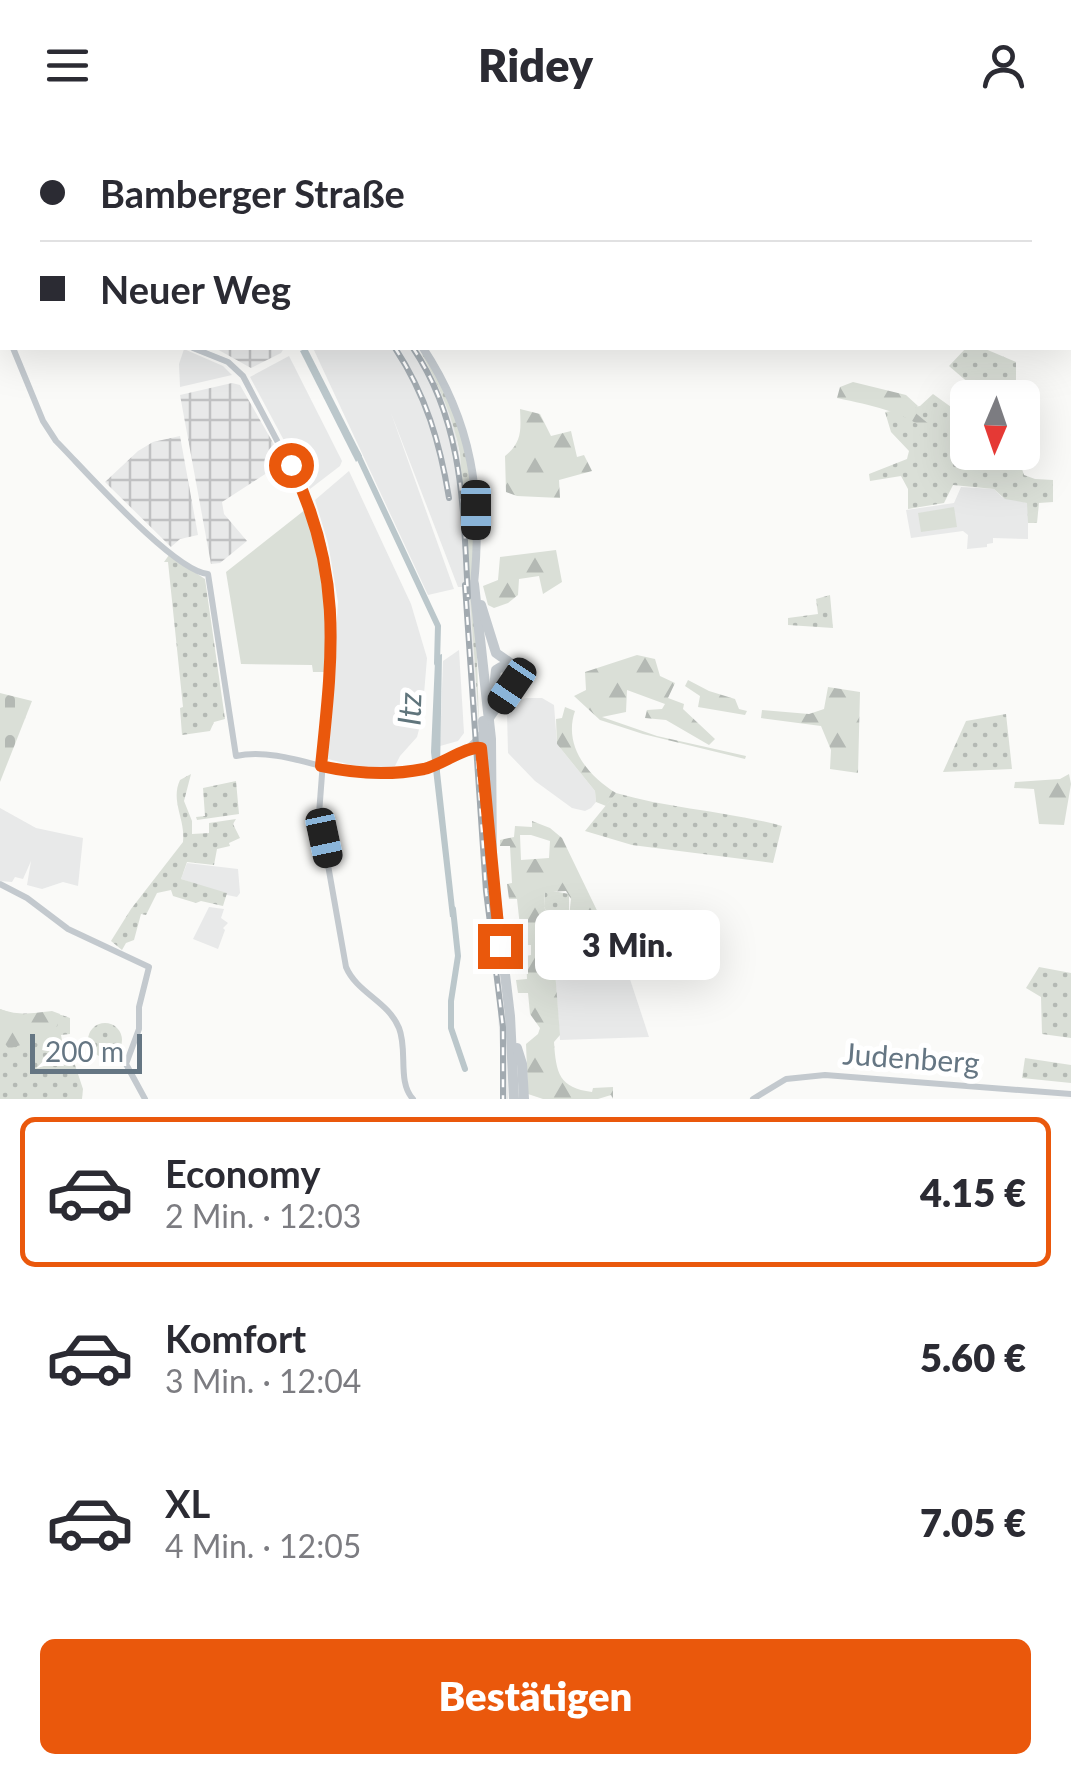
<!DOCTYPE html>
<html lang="de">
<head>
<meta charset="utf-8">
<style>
	:root { --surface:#fff; --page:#f7f7f7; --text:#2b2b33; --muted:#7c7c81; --line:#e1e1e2; --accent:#ea580c }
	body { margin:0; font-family:Lato,sans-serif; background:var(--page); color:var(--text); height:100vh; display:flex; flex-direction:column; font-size:38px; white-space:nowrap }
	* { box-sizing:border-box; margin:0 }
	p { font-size:32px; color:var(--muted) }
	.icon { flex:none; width:55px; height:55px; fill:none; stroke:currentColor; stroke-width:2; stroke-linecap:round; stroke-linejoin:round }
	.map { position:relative; height:969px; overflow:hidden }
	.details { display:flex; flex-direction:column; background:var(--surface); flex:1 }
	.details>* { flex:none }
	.banner { position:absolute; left:0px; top:0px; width:1072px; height:220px; box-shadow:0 10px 40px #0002; display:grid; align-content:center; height:220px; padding:0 40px; background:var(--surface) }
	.needle { width:65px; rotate:182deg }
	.tools { position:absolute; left:950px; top:250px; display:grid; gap:20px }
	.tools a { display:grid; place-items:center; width:90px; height:90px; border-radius:15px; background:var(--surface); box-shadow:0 10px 40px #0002; font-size:50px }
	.scale { position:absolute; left:30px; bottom:25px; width:112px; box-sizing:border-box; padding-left:10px; border:5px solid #657683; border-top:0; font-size:28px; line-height:35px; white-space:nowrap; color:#657683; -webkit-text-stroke:8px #fff; paint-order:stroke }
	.end { position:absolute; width:45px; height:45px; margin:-22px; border:12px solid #ea580c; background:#fff; box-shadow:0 0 0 5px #fff }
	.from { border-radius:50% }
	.bubble { position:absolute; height:70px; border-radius:15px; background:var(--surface); box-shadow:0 10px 40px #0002; font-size:32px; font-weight:800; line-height:70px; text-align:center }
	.car { position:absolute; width:30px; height:60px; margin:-30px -15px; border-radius:12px; box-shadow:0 0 8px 2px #0007; background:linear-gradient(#222 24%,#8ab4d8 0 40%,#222 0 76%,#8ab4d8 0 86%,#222 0) }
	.banner b { display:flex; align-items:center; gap:35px; height:95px; font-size:38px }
	.banner b+b { border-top:2px solid var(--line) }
	.banner i { width:25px; height:25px; background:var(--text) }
	ul { padding:18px 0 0; list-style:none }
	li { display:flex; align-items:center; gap:30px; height:150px; margin:0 20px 15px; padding:0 20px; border:5px solid transparent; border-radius:15px }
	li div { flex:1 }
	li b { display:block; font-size:38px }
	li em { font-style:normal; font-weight:800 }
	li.current { border-color:var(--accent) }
	li>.icon { width:90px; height:90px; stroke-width:1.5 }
	.cta { display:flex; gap:20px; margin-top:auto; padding:20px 40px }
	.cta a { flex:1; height:115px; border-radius:15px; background:var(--accent); color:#fff; font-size:40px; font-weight:800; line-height:115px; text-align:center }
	header { display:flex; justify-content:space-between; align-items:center; height:130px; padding:0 40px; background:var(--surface); font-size:45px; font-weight:800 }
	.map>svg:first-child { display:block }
	.built { fill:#e8e9e9 }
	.industrial { fill:url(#industrial-grid) }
	.green { fill:url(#green-dots) }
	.forest { fill:url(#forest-firs); fill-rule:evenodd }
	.cemetery { fill:url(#cemetery-stones) }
	.pitch { fill:#dadfd7 }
	.water { fill:#bbc7cb }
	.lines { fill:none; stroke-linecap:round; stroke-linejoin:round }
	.stream { stroke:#bbc7cb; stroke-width:2.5 }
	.river { stroke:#bbc7cb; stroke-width:6 }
	.secondary { stroke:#c3c9ce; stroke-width:6 }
	.primary { stroke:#c3c9ce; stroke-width:8 }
	.highway { stroke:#c3c9ce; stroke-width:10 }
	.rail-casing { stroke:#a2aab0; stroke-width:6 }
	.rail { stroke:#fff; stroke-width:2.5; stroke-dasharray:8; stroke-linecap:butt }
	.route { stroke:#ea580c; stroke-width:12 }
	.labels { text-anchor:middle; stroke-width:10; stroke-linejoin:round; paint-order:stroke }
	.street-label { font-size:30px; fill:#657683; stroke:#fff }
	.water-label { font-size:32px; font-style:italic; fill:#60757c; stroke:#fff }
</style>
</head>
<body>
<header><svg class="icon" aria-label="menu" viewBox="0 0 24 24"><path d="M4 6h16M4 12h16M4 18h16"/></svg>Ridey<svg class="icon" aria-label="person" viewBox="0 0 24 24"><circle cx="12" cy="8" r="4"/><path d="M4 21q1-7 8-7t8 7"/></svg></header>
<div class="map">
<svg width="1071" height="969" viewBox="0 0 1071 969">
	<defs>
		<pattern id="industrial-grid" width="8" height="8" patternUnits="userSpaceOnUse" patternTransform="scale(2.5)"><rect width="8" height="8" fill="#e8e9e9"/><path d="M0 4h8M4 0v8" fill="none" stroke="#c0c1c2"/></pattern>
		<pattern id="green-dots" width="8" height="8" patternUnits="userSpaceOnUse" patternTransform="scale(2.5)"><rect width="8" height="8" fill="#dadfd7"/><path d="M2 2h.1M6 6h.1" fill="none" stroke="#b4b9b4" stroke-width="1.8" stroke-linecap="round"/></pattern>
		<pattern id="forest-firs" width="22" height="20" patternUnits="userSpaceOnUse" patternTransform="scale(2.5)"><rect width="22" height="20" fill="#dadfd7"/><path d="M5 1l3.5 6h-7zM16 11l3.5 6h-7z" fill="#b4b9b4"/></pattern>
		<pattern id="cemetery-stones" width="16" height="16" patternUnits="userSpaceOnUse" patternTransform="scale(2.5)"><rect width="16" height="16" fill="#dadfd7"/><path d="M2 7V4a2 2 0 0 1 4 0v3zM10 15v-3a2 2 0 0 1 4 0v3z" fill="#b4b9b4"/></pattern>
	</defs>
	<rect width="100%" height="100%" fill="#fafaf8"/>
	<!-- built -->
	<g class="built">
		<polygon points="313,218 418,218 442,261 454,293 464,351 478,593 473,600 463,457 458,457 391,283 454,459 428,465"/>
		<polygon points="184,219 223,236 232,245 180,257 179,234"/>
		<polygon points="289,226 342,331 340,336 310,359 250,247"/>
		<polygon points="349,341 411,474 427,528 422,588 417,607 400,626 395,636 389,638 367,639 328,629 338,472 328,413 315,370"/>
		<polygon points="961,357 994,359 1002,367 1028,373 1028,409 993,408 993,413 987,414 987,417 967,419 968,405 963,401 911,408 906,380 954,373"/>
		<polygon points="459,520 464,603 458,611 440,616 443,531"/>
		<polygon points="526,568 542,568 554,575 557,614 595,661 596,672 591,678 585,681 572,678 535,651 508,623 507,583 515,571"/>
		<polygon points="479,621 487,739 506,895 508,969 500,969 501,936 497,864 483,755 475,622"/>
		<polygon points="0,678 36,698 83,708 78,756 63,752 42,759 27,755 31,731 23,749 15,747 12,752 0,751"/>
		<polygon points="187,733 238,739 240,763 237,767 227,765 181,749"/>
		<polygon points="209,777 224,779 221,788 228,793 223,798 225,800 218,819 193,809"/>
		<polygon points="569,787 603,804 624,831 649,907 560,910 551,789"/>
	</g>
	<!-- industrial -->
	<g class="industrial">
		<polygon points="215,218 284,218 281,223 251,238"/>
		<polygon points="232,253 240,255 284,332 222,372 224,384 247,411 220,433 211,434 180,265"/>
		<polygon points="180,306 198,405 180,409 171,417 105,352 138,321 153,312"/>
	</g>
	<!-- green -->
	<g class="green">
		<polygon points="966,218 983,218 1016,232 1016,267 985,267 949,236"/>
		<path d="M 421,223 C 452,252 467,317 472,358 L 479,595 L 460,324 C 453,286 439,256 421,223 Z"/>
		<polygon points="933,264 965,287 960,295 967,301 968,322 979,323 979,325 1006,336 1020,333 1024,345 1035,349 1053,350 1053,372 1039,373 1037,393 1028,393 1027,373 1005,369 994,359 953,355 944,373 908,379 908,359 901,346 870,351 869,344 907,329 909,321 891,302 885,282 920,276"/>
		<polygon points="169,425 205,449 225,589 214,592 210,601 182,605 180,578 183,577 168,432 164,432"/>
		<polygon points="830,465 833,498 788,495 788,488 818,484 816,469"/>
		<polygon points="1006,584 1012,639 943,642 966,591"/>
		<path d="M 191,644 L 184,671 L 192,691 L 192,704 L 209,703 L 209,693 L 236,689 L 233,694 L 240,708 L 229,713 L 230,716 L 217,719 L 214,735 L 187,732 L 181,749 L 227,763 L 223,776 L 201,771 L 196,773 L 173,766 L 171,760 L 157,763 L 146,785 L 141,784 L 134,810 L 126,813 L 122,820 L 111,811 L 131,779 L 183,712 C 186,690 170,671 180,650 Z"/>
		<polygon points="236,651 239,684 197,690 196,687 205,686 203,658"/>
		<path d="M 616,663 C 671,679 727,681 782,696 L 773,733 L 632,715 L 585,701 Z"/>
		<polygon points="548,760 569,764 569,787 551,789 544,777 545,762"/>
		<polygon points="1039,837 1071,843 1071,908 1042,904 1041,867 1026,858"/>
		<path d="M 0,879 C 30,890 42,876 70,888 L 70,904 L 61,905 L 66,933 L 74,932 L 83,959 L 82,969 L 0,969 Z"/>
		<circle cx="105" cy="910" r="17"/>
		<polygon points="1025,928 1071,935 1071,953 1022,948"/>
	</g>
	<!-- forest -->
	<g class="forest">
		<path d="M 853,252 L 906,265 L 918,276 L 912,280 L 930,295 L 928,301 C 899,280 873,276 837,268 L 840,257 Z"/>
		<path d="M 520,279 L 540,284 L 551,306 L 571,301 L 577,327 L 584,325 L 592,341 L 559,350 L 560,368 L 517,366 L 506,362 L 505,326 C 522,312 521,301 520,279 Z"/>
		<polygon points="556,420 562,452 543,464 539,446 519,449 518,465 508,473 494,478 488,475 483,456 498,450 500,427"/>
		<polygon points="637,525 655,529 660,546 675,553 668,568 684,574 683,579 715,609 709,615 666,590 645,588 647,580 662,579 665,574 627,560 626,582 602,587 657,606 746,626 745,629 643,604 600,590 574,566 586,560 585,542"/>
		<polygon points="688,550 709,561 735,569 739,579 747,581 745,585 698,577 700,566 685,556"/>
		<polygon points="828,557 860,562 858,643 830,639 831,620 821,596 761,588 762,580 809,584 824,579"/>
		<path d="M 565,577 L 575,581 C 563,616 588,646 616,663 L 606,676 L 596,672 L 595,661 L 557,614 L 556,589 L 562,588 Z"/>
		<polygon points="1069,644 1071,654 1064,695 1039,694 1034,659 1014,658 1015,652 1060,649"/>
		<path d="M 532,691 L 550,698 L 562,708 L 604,795 L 628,818 L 627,821 L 617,820 L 603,804 L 569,787 L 571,769 L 566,761 L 545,762 L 544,777 L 551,789 L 560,905 L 554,912 C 556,943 559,958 592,962 L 593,958 L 613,957 L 613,969 L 611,965 L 598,969 L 543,969 L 528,964 L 526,914 L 538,904 L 540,898 L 530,884 L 528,863 L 518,863 L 516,850 L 527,849 L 526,826 L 531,825 L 531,815 L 522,815 L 517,769 L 509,769 L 507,754 L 512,753 L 510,716 L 500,716 L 500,710 L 514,707 L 515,696 L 532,697 ZM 520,705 L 531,705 L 550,711 L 549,728 L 521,730 Z"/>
		<polygon points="0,879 17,885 52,881 60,884 55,903 57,911 40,915 32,911 9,919 0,907"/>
	</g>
	<!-- cemetery -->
	<polygon class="cemetery" points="0,563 32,571 0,652"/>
	<!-- pitch -->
	<g class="pitch">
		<polygon points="954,377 957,397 921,402 918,383"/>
		<path d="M 306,379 C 329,428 327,489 325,542 L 313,542 L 312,535 L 241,534 L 226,442 Z"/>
	</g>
	<!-- water -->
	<g class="water">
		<polygon points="307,218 362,326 356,332 300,221"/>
		<polygon points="442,524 440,642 456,788 450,787 431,622 435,531 436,526"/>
	</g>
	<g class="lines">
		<!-- stream -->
		<polyline class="stream" points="424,0 427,2"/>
		<!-- river -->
		<g class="river">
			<polyline points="357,323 438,496 437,533"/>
			<polyline points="453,779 458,826 451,871 451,898 465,939"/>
		</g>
		<!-- secondary -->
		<g class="secondary">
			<polyline points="48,0 48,2"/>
			<polyline points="0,41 2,41"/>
			<polyline points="0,190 2,195"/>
			<path d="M 13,218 L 43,291 L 56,311 C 84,339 173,441 208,444 L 236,626 C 272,618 314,636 350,643 C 395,651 456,641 483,601"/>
			<path d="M 193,218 L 228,232 L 243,246 L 303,360 L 323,415 L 330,460 L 331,526 L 319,684 L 346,837 C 357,863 388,871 399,898 C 408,920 397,952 413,969"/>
			<polyline points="490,590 523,542"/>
			<polyline points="0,754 27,768 68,799 149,837 139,877 139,899 126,934 145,969"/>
			<polyline points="753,969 786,949 825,945 1071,964"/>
		</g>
		<!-- primary -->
		<g class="primary">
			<polyline points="276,0 278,2"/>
			<path d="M 423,218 C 472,292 483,366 474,454"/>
		</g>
		<!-- highway -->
		<g class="highway">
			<polyline points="474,454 491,609 492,736 510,886 514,969"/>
			<polyline points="481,475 496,523 523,542"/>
			<polyline points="492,576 496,540 501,537 512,540"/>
			<polyline points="483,591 486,664"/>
			<polyline points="517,918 522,934 524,969"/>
		</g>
		<!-- rail casing -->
		<g class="rail-casing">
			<g id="rail">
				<polyline points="265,0 267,2"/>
				<path d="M 395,218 C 426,265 440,313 449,368"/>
				<path d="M 413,218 C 464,294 463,379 468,467"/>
				<polyline points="465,455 486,761 503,897 503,969"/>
			</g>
		</g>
		<!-- rail -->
		<use href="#rail" class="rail"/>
	</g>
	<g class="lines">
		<!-- route -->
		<path class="route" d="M 291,335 C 343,442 333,522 321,636 C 356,644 388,646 424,639 C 441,635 468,615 481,618 L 500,816"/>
	</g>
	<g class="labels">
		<!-- street labels -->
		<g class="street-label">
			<text transform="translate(911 929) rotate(4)" y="10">Judenberg</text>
		</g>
		<!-- water labels -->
		<g class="water-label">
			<text transform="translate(410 579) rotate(-88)" y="11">Itz</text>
		</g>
	</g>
</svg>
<div class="tools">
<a><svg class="needle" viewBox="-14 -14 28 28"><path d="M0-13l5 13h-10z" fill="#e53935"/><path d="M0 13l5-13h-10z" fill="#7c7c81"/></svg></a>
</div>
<div class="scale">200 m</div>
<i class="end from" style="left:291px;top:335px"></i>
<i class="end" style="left:500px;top:816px"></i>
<div class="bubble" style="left:535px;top:780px;width:185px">3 Min.</div>
<i class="car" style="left:476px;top:380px;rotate:180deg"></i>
<i class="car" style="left:512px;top:556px;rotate:214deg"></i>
<i class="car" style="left:324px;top:708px;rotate:168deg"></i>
<div class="banner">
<b><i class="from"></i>Bamberger Straße</b>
<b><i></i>Neuer Weg</b>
</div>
</div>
<section class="details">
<ul>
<li class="current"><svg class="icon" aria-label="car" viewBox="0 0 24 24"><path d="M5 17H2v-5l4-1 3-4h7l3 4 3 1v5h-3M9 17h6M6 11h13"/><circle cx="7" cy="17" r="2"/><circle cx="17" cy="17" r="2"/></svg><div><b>Economy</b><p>2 Min. · 12:03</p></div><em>4.15 €</em></li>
<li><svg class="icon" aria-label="car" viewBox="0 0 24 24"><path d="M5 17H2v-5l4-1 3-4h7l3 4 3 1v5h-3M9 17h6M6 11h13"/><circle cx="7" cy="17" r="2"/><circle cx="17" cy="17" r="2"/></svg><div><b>Komfort</b><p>3 Min. · 12:04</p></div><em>5.60 €</em></li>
<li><svg class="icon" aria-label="car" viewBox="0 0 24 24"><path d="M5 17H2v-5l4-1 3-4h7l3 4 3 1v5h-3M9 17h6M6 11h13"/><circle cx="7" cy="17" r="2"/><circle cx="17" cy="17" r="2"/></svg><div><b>XL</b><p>4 Min. · 12:05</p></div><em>7.05 €</em></li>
</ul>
<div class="cta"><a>Bestätigen</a></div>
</section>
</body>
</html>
